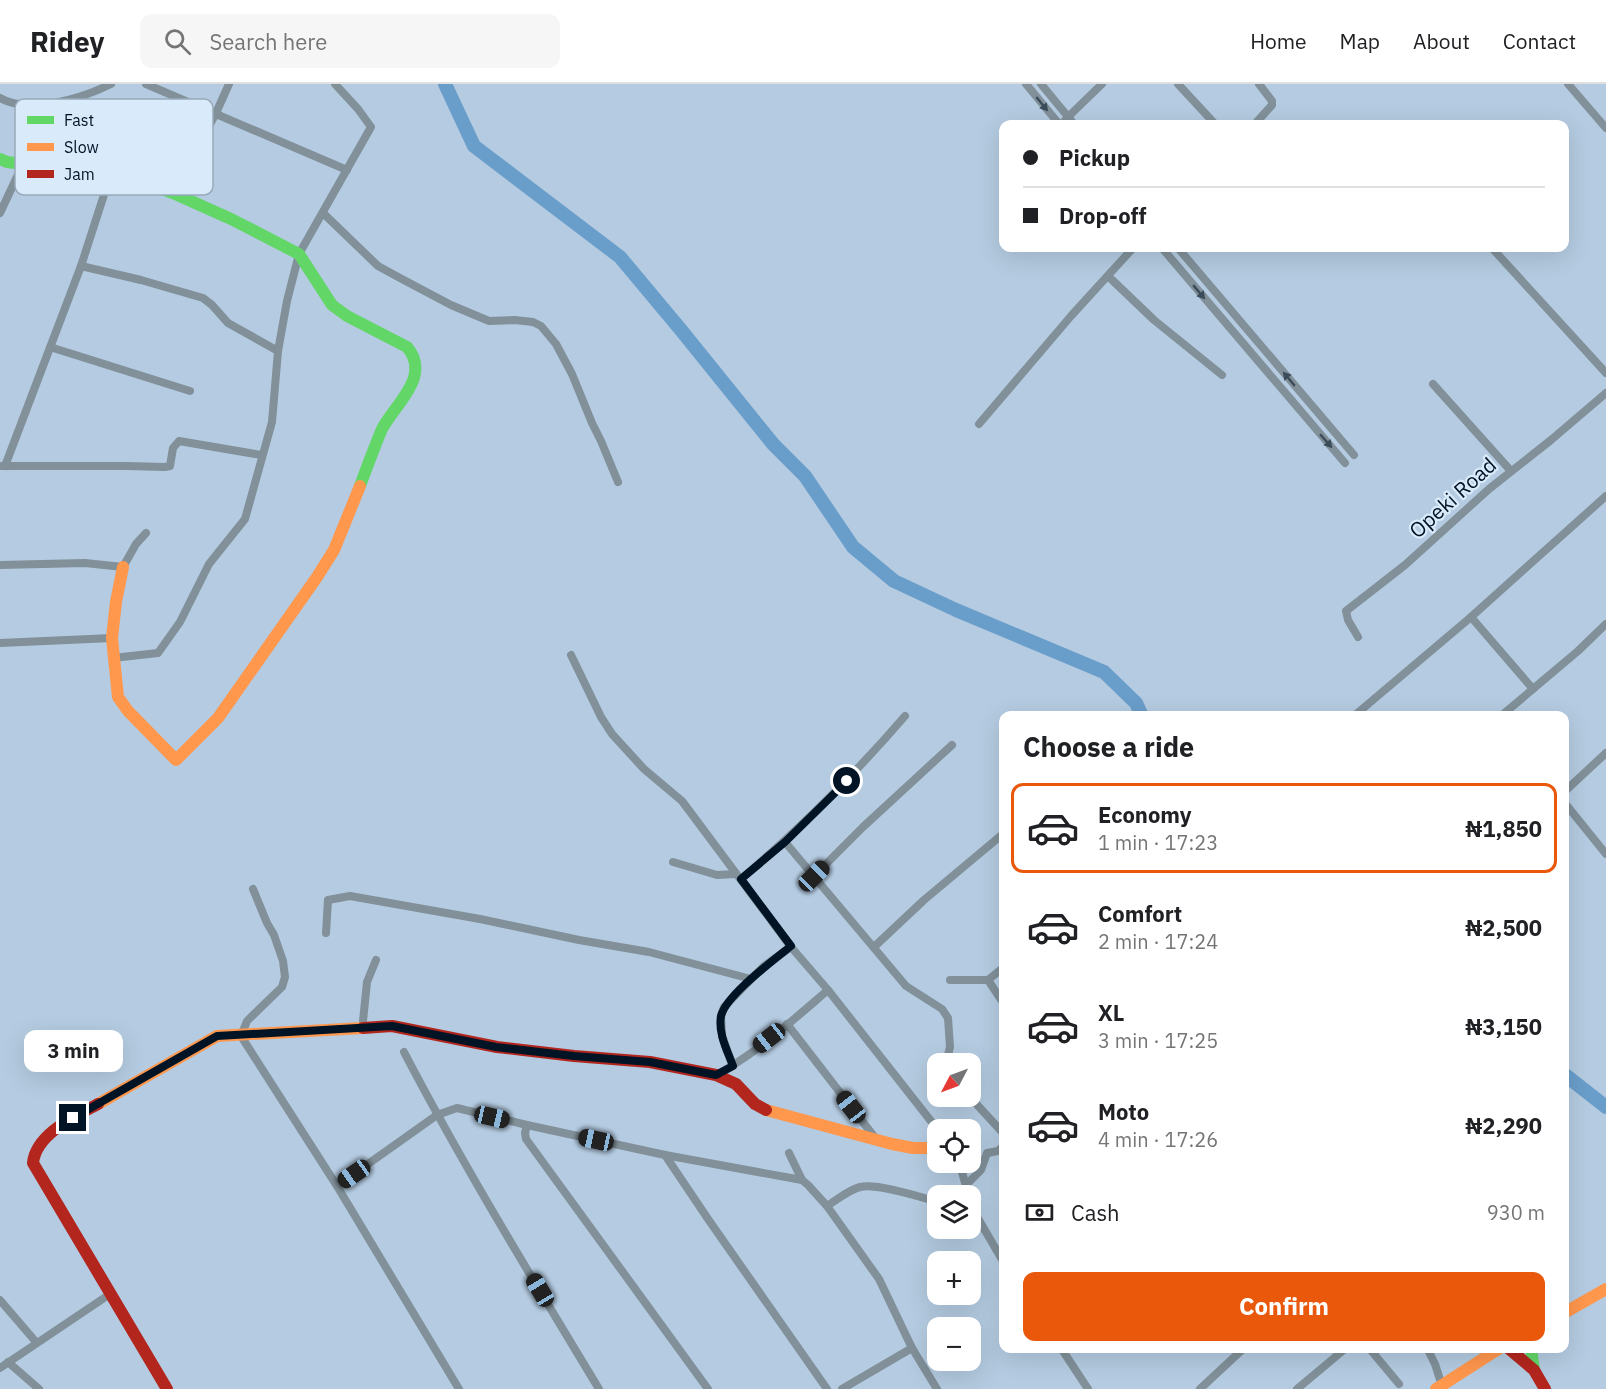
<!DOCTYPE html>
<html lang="en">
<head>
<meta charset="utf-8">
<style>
	:root { --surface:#fff; --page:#f6f6f6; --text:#202124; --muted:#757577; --line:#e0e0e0; --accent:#ea580c }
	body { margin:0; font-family:"IBM Plex Sans",sans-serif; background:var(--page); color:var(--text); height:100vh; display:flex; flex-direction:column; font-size:22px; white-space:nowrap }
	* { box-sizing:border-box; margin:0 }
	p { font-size:20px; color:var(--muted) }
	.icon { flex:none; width:33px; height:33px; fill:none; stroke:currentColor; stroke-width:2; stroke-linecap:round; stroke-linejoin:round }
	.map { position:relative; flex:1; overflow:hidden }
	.sheet { position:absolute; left:999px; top:627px; width:570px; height:642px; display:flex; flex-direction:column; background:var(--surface); border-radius:12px; box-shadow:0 6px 24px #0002 }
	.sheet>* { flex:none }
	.hud { position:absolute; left:999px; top:36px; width:570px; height:132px; border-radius:12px; box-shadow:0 6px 24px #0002; display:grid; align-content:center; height:132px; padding:0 24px; background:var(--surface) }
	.needle { width:39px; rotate:229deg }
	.fabs { position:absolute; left:927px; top:969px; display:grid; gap:12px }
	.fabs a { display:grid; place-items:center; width:54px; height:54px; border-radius:12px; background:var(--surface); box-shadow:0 6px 24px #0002; font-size:30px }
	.end { position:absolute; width:27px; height:27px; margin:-14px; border:8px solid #011426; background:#fff; box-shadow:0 0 0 3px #fff }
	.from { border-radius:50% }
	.bubble { position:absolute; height:42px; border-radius:12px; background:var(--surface); box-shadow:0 6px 24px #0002; font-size:20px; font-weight:700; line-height:42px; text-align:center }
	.car { position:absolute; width:18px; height:36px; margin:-18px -9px; border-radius:8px; box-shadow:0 0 4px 2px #0007; background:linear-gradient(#222 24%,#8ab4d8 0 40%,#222 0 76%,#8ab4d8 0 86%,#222 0) }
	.hud b { display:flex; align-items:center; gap:21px; height:57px; font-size:22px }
	.hud b+b { border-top:2px solid var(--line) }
	.hud i { width:15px; height:15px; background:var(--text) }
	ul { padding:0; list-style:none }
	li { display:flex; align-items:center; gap:18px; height:90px; margin:0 12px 9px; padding:0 12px; border:3px solid transparent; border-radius:12px }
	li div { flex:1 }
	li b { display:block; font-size:22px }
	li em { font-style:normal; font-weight:700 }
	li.current { border-color:var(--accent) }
	li>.icon { width:54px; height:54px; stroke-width:1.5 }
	h2 { padding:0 24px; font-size:27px; line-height:72px }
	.pay { display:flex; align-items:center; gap:15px; height:66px; padding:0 24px; font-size:22px }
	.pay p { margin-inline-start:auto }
	.cta { display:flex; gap:12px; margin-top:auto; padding:12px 24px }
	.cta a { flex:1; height:69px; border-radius:12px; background:var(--accent); color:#fff; font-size:24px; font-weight:700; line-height:69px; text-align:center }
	header { display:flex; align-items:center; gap:36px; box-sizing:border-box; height:84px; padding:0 30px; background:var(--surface); border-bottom:2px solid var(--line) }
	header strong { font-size:28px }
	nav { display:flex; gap:33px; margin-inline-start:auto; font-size:21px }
	.search { width:420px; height:54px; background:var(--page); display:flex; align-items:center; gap:15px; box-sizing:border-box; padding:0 21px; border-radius:12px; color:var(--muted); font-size:22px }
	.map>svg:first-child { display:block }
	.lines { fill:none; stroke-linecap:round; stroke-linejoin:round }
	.river { stroke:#6a9eca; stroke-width:14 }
	.street { stroke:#819099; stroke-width:8 }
	.fast { stroke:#63d668; stroke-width:12 }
	.slow { stroke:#ff974d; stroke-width:12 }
	.jam { stroke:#b3261e; stroke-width:12 }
	.oneway { fill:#3b4c5a }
	.route { stroke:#011426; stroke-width:8 }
	.labels { text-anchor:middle; stroke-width:4.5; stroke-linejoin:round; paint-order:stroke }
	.street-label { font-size:21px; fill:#011426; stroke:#d9eafa }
	.key { fill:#d9eafa; stroke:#98aaba; stroke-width:1.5 }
	.key-label { font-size:16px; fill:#011426 }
</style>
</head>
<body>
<header>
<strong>Ridey</strong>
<div class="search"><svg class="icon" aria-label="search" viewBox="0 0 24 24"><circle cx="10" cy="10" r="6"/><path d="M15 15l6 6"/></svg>Search here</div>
<nav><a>Home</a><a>Map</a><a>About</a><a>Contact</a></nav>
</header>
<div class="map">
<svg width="1606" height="1305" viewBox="0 0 1606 1305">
	<rect width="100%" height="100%" fill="#b4cbe1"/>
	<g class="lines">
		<!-- river -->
		<g class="river">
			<polyline points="445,0 474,62 620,173 681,246 773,360 805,392 853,463 894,497 956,526 1104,588 1136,619 1142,632"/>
			<polyline points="1564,990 1606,1023"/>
		</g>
		<!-- street -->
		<g class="street">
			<polyline points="146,0 347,86"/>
			<polyline points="1026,0 1059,40"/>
			<polyline points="1041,0 1074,40"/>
			<polyline points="1178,0 1215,40"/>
			<polyline points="1568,0 1606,44"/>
			<path d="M 0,14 C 29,31 83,14 111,0"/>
			<polyline points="1062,40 1068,33 1102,0"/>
			<polyline points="1255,40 1272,21 1272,17 1259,0"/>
			<polyline points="173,109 216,29 229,0"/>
			<polyline points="0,129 23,80"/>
			<polyline points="323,129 378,182 400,194 451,221 489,237 515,236 533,238 541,242 556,260 572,290 592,339 601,357 618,398"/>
			<polyline points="1162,164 1345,379"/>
			<polyline points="1178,164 1354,371"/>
			<polyline points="1492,164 1606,289"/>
			<polyline points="81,182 141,196 203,214 212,221 228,239 278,267"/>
			<polyline points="1108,192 1154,236 1222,291"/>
			<polyline points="50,263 190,307"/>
			<polyline points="1433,300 1511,387"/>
			<polyline points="979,340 1071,232 1133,164"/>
			<polyline points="2,382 126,382 165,383 170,382 173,364 179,357 261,371"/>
			<polyline points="5,382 81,182 112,86"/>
			<polyline points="0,481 85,479 123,483 136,460 146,449"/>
			<polyline points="1471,533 1533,605"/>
			<polyline points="1358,553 1348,536 1346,527 1405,481 1489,405 1551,356 1606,309"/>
			<polyline points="0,559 112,554"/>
			<polyline points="571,571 601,633 612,650 644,685 682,717 791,863 828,906 938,1046"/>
			<polyline points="113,574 158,569 180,538 209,480 245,435 272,338 278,267 287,217 299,170 371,43 358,25 335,0"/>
			<polyline points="1354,632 1471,533 1606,412"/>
			<polyline points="1501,632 1578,567 1606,540"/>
			<polyline points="1564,708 1606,669"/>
			<polyline points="1564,718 1606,770"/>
			<polyline points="785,758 906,902 942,925 948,934 950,963 946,980"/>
			<polyline points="673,778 717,791 736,790"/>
			<polyline points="814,792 863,743 952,661"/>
			<path d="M 741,795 C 800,745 854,691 905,632"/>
			<polyline points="253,805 267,839 274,851 283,877 285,893 282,903 247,937 241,952 337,1102 459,1305"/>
			<polyline points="326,849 328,816 350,812 480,835 579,856 649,868 751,895"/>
			<polyline points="874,863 924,816 1004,749"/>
			<polyline points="950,896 988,896 1004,883"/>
			<polyline points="988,896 1004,920"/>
			<polyline points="787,940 876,1055"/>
			<polyline points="363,944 363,937 367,898 376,876"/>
			<path d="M 404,968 C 464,1083 532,1194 599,1305"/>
			<polyline points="733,982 722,952 721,932 724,923 764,882 791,863"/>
			<path d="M 716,991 C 757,969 793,936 828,906"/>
			<polyline points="969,1012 1004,1050"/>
			<polyline points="527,1041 525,1049 526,1055 708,1305"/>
			<polyline points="789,1069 802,1096"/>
			<polyline points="665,1071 708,1135 827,1305"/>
			<polyline points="959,1078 969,1112"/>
			<polyline points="966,1101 981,1086 987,1069 998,1067 1004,1061"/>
			<polyline points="337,1102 437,1031 457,1024 527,1041 665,1071 802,1096 808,1101 827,1122 879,1195 912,1264 937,1305"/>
			<polyline points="970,1116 976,1131 1004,1179"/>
			<path d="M 827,1122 C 837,1116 848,1106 860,1103 C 877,1099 920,1113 938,1118"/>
			<polyline points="0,1216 36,1258"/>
			<polyline points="1061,1264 1088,1305"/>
			<polyline points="1369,1264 1399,1300"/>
			<polyline points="1427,1264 1435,1280 1442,1302"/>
			<polyline points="8,1278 39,1305"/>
			<polyline points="0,1284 110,1210"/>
			<polyline points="842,1305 912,1264"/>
			<polyline points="1200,1305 1244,1264"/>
			<polyline points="1297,1305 1346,1264"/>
		</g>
		<!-- fast -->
		<g class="fast">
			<path d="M 0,75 L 7,78 L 23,80 L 40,78 L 79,79 L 100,82 L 173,109 L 231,135 L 299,170 L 332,221 L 347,232 L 407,263 C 432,292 395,320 382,345 C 374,364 367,383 360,402"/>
			<polyline points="1531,1264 1534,1286"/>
		</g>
		<!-- slow -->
		<g class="slow">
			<polyline points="123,483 116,518 112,554 118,613 128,627 176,676 218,634 317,493 334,466 360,402"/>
			<polyline points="98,1020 217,952 363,944"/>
			<polyline points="766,1026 892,1060 913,1064 938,1064"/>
			<polyline points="1564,1229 1606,1205"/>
			<polyline points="1436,1305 1500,1264"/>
		</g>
		<!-- jam -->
		<g class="jam">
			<polyline points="363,944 392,942 497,963 574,972 650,978 716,991 736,1000 755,1020 766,1026"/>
			<path d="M 98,1020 C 74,1033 36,1050 33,1079 L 167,1305"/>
			<polyline points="1508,1264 1534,1286 1545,1305"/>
		</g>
	</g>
	<!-- one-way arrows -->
	<defs><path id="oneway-solid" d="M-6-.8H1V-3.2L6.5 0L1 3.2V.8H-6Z" transform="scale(1.5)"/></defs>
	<g class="oneway">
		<use href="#oneway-solid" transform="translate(1042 20) rotate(51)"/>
		<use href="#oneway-solid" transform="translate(1199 208) rotate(50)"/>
		<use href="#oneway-solid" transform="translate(1289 295) rotate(-130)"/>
		<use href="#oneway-solid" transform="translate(1326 357) rotate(49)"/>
	</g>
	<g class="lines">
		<!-- route -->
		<path class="route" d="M 73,1034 L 217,952 L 392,942 L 496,963 L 574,972 L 650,978 L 716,991 L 733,982 C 727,966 718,949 721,932 C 726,911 774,876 791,862 L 741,795 L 785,758 L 847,697"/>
	</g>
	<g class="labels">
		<!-- street labels -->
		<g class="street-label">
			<text transform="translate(1453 414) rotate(-42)" y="7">Opeki Road</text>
		</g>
	</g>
	<!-- legend -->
	<rect x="15" y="15" width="198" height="96" rx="9" class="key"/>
	<rect x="27" y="32" width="27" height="8" fill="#63d668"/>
	<rect x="27" y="59" width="27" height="8" fill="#ff974d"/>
	<rect x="27" y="86" width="27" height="8" fill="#b3261e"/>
	<g class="key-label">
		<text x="64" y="42">Fast</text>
		<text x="64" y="69">Slow</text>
		<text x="64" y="96">Jam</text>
	</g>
</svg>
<div class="fabs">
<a><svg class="needle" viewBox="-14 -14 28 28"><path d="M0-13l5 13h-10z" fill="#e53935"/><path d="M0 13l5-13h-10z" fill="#757577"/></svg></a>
<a><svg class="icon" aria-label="locate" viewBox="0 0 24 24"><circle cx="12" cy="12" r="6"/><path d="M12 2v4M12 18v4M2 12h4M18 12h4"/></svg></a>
<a><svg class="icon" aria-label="layers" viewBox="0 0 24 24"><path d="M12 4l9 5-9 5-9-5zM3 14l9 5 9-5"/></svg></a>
<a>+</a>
<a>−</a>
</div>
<i class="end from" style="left:847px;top:697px"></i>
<i class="end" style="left:73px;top:1034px"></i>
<div class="bubble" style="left:24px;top:946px;width:99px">3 min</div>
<i class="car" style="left:814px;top:792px;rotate:45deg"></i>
<i class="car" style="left:769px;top:954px;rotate:232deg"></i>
<i class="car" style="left:851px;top:1023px;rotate:322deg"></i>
<i class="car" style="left:492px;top:1033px;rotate:103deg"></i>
<i class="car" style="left:596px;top:1056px;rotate:282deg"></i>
<i class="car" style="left:354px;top:1090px;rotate:235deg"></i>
<i class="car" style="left:540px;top:1206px;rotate:329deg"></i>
<div class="hud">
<b><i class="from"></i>Pickup</b>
<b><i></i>Drop-off</b>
</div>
<section class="sheet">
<h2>Choose a ride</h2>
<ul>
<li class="current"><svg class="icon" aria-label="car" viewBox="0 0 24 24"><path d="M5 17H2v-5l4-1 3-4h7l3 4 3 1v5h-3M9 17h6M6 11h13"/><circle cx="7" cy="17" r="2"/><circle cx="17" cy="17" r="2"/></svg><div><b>Economy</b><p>1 min · 17:23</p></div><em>₦1,850</em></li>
<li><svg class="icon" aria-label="car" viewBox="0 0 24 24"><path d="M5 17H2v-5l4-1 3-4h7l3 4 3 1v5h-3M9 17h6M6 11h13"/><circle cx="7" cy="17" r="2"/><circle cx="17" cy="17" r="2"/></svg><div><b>Comfort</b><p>2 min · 17:24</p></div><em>₦2,500</em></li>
<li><svg class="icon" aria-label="car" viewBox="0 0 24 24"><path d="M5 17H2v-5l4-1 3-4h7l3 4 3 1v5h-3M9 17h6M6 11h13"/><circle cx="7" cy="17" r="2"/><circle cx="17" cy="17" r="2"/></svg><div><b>XL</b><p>3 min · 17:25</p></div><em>₦3,150</em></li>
<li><svg class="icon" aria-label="car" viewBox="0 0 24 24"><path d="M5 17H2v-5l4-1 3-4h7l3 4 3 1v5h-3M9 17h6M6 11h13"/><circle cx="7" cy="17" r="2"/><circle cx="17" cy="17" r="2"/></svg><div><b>Moto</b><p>4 min · 17:26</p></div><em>₦2,290</em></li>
</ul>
<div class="pay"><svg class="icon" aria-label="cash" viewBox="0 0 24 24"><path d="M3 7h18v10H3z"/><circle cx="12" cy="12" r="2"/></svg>Cash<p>930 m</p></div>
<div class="cta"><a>Confirm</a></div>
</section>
</div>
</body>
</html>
